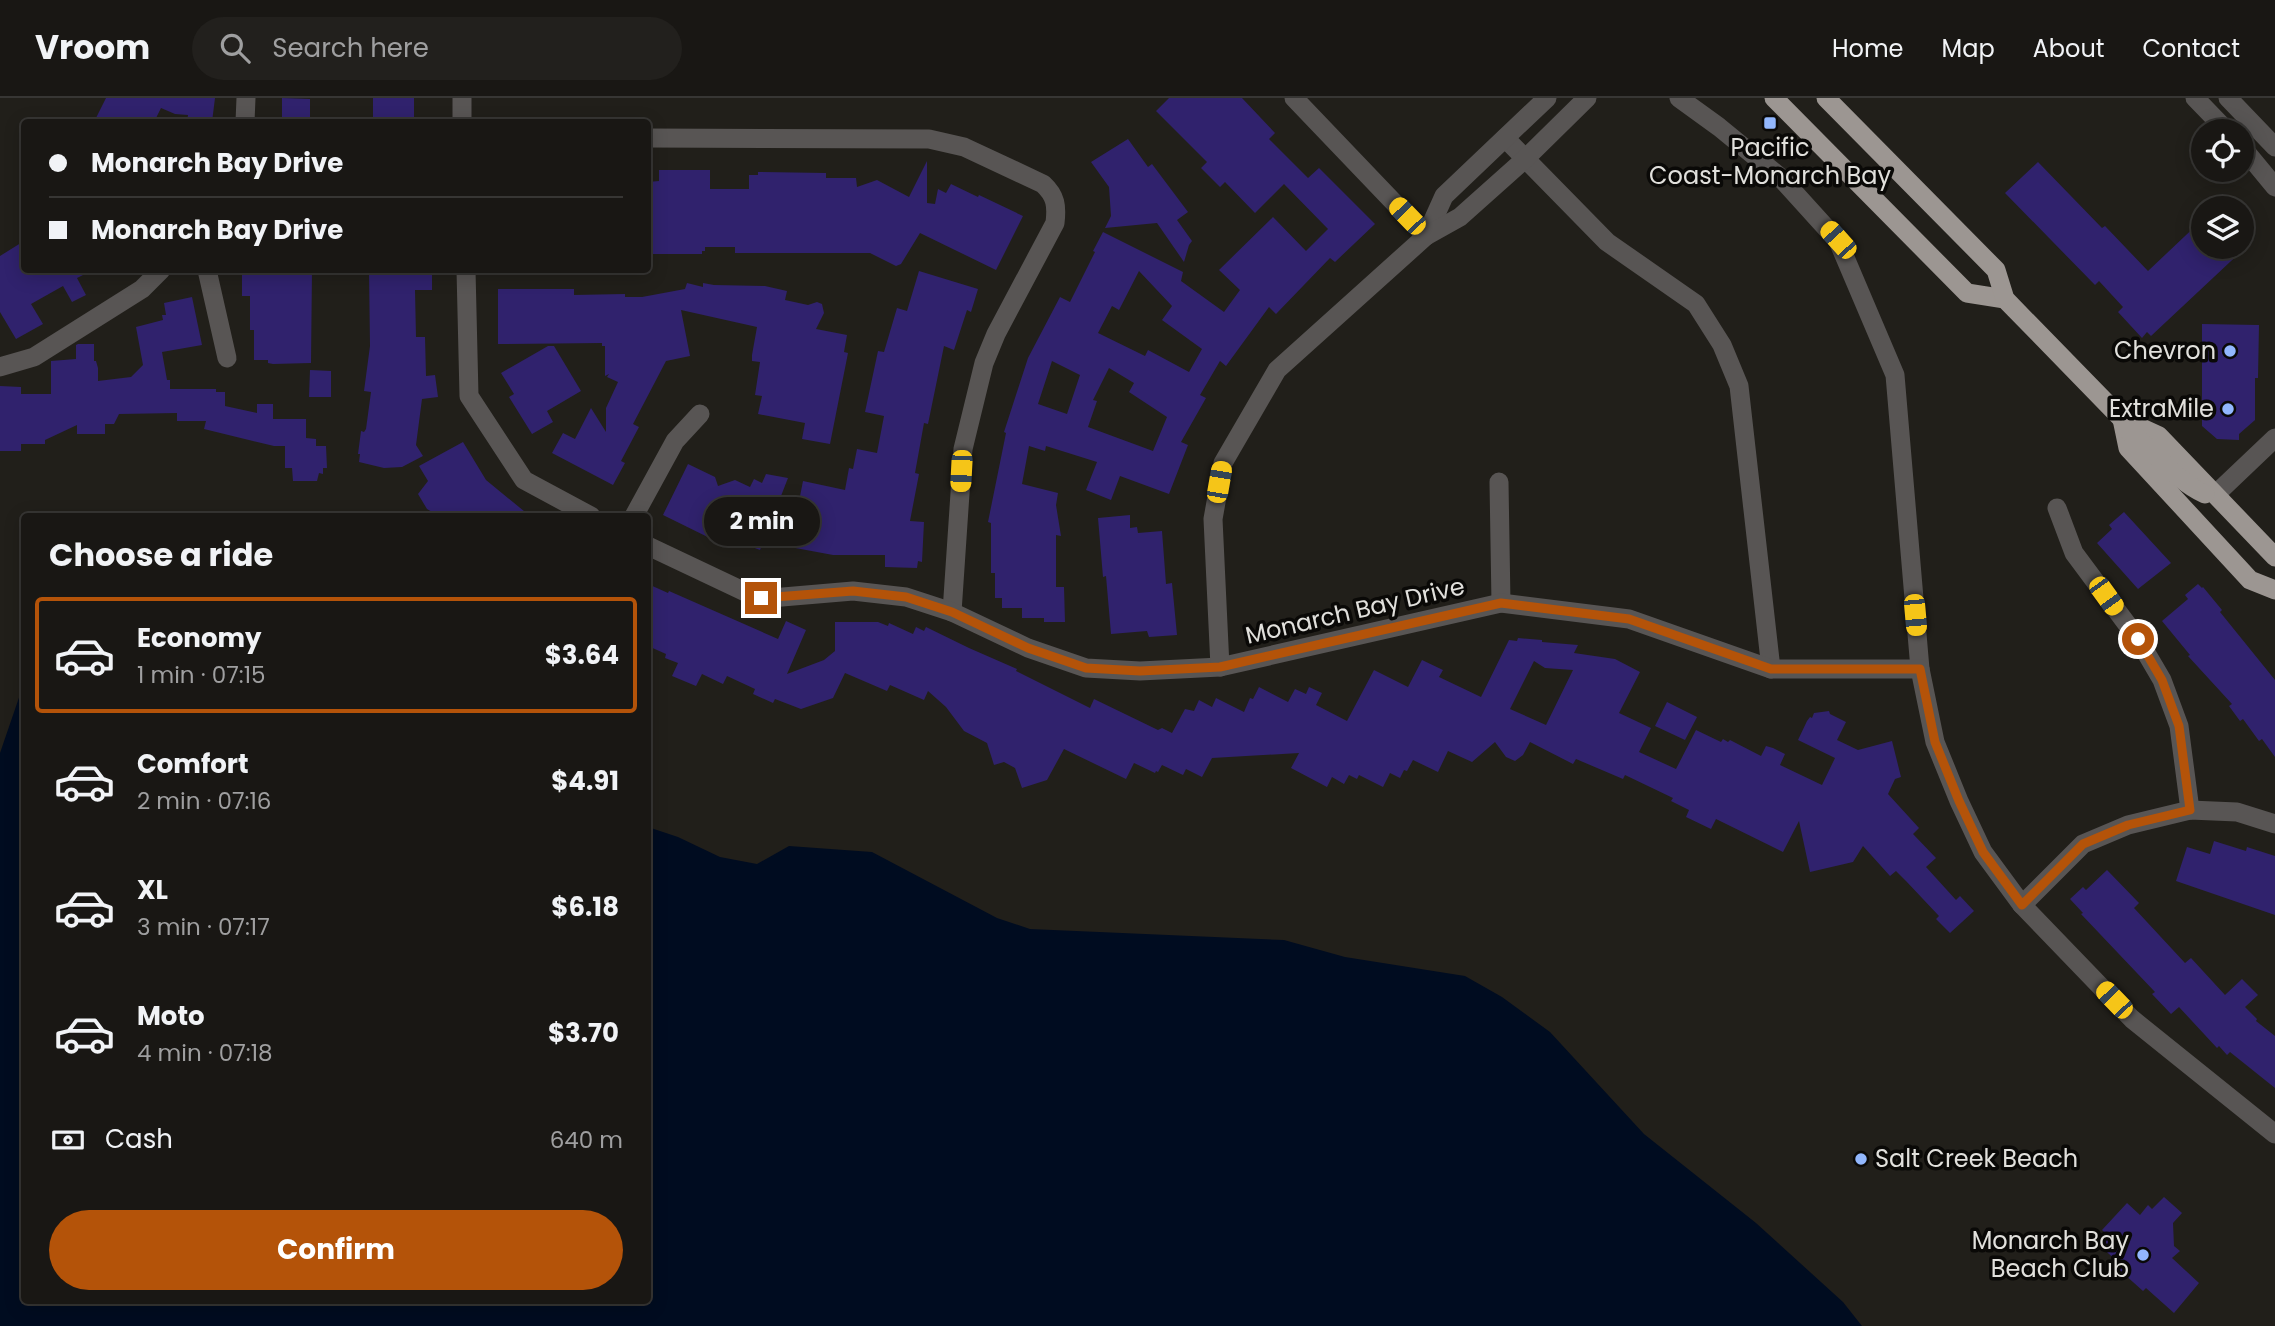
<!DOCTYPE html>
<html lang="en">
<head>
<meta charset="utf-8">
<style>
	:root { --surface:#191714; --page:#22201d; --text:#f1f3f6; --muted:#9f9fa0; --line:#373634; --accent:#b45309 }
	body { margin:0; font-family:Poppins,sans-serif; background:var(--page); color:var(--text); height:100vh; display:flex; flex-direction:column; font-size:26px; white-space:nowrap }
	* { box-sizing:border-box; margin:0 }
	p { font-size:23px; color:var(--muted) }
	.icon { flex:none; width:38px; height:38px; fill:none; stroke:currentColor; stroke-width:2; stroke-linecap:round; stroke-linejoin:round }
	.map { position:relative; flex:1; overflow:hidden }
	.details { position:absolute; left:21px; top:415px; width:630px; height:791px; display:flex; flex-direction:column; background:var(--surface); border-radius:7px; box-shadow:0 4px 18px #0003,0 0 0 2px var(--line) }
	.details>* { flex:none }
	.banner { position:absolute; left:21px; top:21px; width:630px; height:154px; border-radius:7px; box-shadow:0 4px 18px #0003,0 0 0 2px var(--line); display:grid; align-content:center; height:154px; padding:0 28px; background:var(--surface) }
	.buttons { position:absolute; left:2191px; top:21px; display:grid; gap:14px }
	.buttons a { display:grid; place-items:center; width:63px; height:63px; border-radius:50%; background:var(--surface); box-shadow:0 4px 18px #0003,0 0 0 2px var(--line); font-size:35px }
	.end { position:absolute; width:32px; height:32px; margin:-16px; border:9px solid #b45309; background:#fff; box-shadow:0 0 0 4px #fff }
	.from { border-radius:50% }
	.bubble { position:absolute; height:49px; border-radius:24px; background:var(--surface); box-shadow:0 4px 18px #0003,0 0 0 2px var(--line); font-size:23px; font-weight:700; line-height:49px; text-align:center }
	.car { position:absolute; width:21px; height:42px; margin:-21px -10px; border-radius:9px; box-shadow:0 0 5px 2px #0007; background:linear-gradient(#f5c518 24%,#345 0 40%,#f5c518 0 76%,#345 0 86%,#f5c518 0) }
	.banner b { display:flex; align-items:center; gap:24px; height:66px; font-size:26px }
	.banner b+b { border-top:2px solid var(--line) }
	.banner i { width:18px; height:18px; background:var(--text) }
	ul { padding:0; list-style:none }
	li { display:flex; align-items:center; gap:21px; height:116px; margin:0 14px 10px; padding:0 14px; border:4px solid transparent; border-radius:7px }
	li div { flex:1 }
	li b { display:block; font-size:26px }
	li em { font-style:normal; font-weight:700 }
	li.on { border-color:var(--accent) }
	li>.icon { width:63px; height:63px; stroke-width:1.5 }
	h2 { padding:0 28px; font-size:32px; line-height:84px }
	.pay { display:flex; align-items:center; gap:18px; height:77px; padding:0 28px; font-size:26px }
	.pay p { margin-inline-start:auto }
	.action { display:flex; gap:14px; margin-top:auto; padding:14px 28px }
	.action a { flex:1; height:80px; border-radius:42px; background:var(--accent); color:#fff; font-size:28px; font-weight:700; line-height:80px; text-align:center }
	header { display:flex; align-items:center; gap:42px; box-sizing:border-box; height:98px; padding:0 35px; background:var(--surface); border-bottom:2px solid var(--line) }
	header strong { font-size:33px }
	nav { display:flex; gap:38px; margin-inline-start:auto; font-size:24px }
	.search { width:490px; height:63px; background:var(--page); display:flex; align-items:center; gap:18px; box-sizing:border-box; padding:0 24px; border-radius:38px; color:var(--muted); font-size:26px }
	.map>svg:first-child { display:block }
	.water { fill:#000c20 }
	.building { fill:#30226d; fill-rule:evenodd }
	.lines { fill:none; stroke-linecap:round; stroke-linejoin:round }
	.minor { stroke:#585554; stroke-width:19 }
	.tertiary { stroke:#585554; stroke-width:19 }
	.trunk { stroke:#9c9692; stroke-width:19 }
	.route { stroke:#b45309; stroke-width:9 }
	.poi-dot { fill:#92b7fd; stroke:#0a0907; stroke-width:2.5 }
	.labels { text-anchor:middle; stroke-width:7; stroke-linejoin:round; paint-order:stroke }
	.poi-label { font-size:24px; fill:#e1e0dc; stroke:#0a0907; text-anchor:end }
	.street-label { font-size:24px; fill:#e1e0dc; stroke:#0a0907 }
</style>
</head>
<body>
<header>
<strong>Vroom</strong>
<div class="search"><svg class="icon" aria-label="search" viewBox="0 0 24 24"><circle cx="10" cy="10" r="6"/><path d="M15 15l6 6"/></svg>Search here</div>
<nav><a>Home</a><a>Map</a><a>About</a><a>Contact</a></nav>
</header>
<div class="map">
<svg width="2275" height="1228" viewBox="0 0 2275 1228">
	<rect width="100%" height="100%" fill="#211f1a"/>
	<!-- water -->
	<polygon class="water" points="24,585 24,1202 648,1202 648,729 678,739 720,759 757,766 789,748 872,754 997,820 1030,831 1284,842 1345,859 1465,878 1502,899 1550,934 1644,1036 1756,1125 1843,1204 1862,1228 0,1228 0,655"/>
	<!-- building -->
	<g class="building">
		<polygon points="106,0 215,0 212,24 187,24 188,17 175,16 161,10 154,24 94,24"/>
		<polygon points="282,0 310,1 310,24 282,24"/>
		<rect x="373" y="0" width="41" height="24"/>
		<path d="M 1169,0 L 1242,0 L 1275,35 L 1269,41 L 1308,80 L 1319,70 L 1375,126 L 1335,164 L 1330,160 L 1276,216 L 1269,209 L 1226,268 L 1220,263 L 1200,297 L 1206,300 L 1181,344 L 1188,347 L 1169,396 L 1120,378 L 1111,402 L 1086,392 L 1097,364 L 1046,348 L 1045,353 L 1029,348 L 1022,386 L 1058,395 L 1056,407 L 1061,438 L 1056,437 L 1056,489 L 1064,489 L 1065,524 L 1044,524 L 1044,520 L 1022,520 L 1022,510 L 1002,510 L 1002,500 L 995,500 L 995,475 L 991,475 L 991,425 L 988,424 L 1006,335 L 1004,334 L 1028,260 L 1060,199 L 1070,204 L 1095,154 L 1093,153 L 1103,134 L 1183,174 L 1181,183 L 1224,214 L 1240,192 L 1219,172 L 1273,119 L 1306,153 L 1328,131 L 1284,86 L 1255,115 L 1225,84 L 1220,89 L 1201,70 L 1207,64 L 1156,13 ZM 1139,173 L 1172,208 L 1162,222 L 1202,251 L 1189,274 L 1148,252 L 1145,258 L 1098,235 L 1112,208 L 1119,212 ZM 1052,263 L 1080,277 L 1067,316 L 1038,306 ZM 1109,270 L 1134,285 L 1129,294 L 1167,319 L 1153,353 L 1088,329 L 1097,303 L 1093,302 Z"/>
		<polygon points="1128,41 1148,69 1152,66 1188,114 1177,122 1192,143 1189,147 1184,164 1157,125 1105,130 1111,118 1109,89 1091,64"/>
		<polygon points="927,63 927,105 935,106 938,91 946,95 951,86 978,99 979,97 1023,118 996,172 920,135 901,166 896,168 870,155 735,155 735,149 705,149 705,153 702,153 702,156 648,156 648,84 659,83 659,72 710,72 710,91 749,91 749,77 758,77 758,74 826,75 826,80 856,80 857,89 877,82 909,99"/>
		<polygon points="2038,64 2102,130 2105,128 2148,173 2203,121 2203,149 2246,149 2151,238 2147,234 2142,240 2118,214 2123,209 2099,183 2095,187 2005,95"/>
		<polygon points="24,143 24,172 93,172 77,180 86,197 72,204 63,188 31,206 43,226 16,241 0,214 0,158"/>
		<polygon points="261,172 312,172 311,265 273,266 268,265 268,262 254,262 254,232 250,232 250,198 242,198 242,177 261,177"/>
		<polygon points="369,172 432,172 432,192 415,192 416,239 425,239 426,278 435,277 438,299 422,301 416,347 423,358 402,369 384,370 359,364 360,356 358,356 361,333 364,334 366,331 371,294 364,293 370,248"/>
		<polygon points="919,173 978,191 971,214 967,212 954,252 944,248 928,326 924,325 915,375 919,376 910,423 924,424 922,464 918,463 917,470 885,469 885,457 833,457 790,449 803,383 845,392 849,370 853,371 857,351 877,355 884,318 865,314 878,253 884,254 897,210 907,213"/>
		<polygon points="687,185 703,189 703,185 714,187 765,188 787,193 785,202 808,207 817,204 822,206 824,215 816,231 847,237 844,254 848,255 830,346 802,341 805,325 758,316 762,298 755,297 760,264 752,263 752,257 757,229 681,212 690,258 666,263 633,326 639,329 621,363 625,365 613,387 552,355 563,335 575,341 591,310 606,334 606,310 618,284 607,279 609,276 605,278 605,248 602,248 602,245 498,246 498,191 574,191 574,197 625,196 625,199 642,199 685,191"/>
		<polygon points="192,199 202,247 162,254 167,282 170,282 170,291 216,291 216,294 225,294 225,308 257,315 257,306 273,306 273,321 306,321 306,340 316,341 316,348 326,348 327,370 323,370 323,376 319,375 317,383 293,383 292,370 285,370 285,348 274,348 204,331 206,323 177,323 177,315 119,316 114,326 105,326 105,336 77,336 77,327 45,342 45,346 21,346 21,353 0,353 0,288 21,289 21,296 51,296 51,263 76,261 76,247 78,246 94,246 94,263 96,263 98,270 98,283 131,279 143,267 136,229 163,222 162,217 166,217 164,205"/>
		<polygon points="2202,226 2259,227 2258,280 2255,280 2255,322 2239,336 2239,342 2217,341 2202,328"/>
		<polygon points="548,248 554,248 581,293 547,313 553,324 532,336 509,299 514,296 501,275"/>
		<polygon points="310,272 331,273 331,299 309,299"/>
		<polygon points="463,344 486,382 530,418 439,418 427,411 418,396 428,383 419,368"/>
		<polygon points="688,366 715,379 718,388 735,382 750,389 754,381 762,385 766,376 788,380 760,452 734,442 730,450 663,417"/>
		<polygon points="2124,414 2171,465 2138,491 2097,445 2112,431 2109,427"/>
		<polygon points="1130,417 1130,430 1137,429 1138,435 1162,433 1166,486 1172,485 1177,537 1149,539 1147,533 1111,536 1106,478 1103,479 1098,420"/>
		<path d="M 648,486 L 668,495 L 669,493 L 778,541 L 786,523 L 806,532 L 787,576 L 824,562 L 835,553 L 835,524 L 878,524 L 888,528 L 889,525 L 913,536 L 916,529 L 924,533 L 926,529 L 969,550 L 1017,571 L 1016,573 L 1090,610 L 1094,601 L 1158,632 L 1162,630 L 1172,635 L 1185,611 L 1194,613 L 1199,602 L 1212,609 L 1216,600 L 1244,614 L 1250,600 L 1253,601 L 1259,589 L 1288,604 L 1295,591 L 1306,596 L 1309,589 L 1322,595 L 1316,607 L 1347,623 L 1374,572 L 1408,589 L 1422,562 L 1443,572 L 1439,579 L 1481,599 L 1509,542 L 1517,543 L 1518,540 L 1542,542 L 1542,544 L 1578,547 L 1574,555 L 1615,561 L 1640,574 L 1619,615 L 1651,630 L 1639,654 L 1676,671 L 1696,632 L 1721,644 L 1723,641 L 1728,644 L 1730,642 L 1761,658 L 1766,648 L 1773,650 L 1785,656 L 1780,667 L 1822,687 L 1835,660 L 1798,642 L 1807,623 L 1810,619 L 1812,620 L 1814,615 L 1829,613 L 1830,616 L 1846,624 L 1837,642 L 1858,652 L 1892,643 L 1901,679 L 1895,681 L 1888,696 L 1919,730 L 1913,736 L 1936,760 L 1926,769 L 1956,802 L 1960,798 L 1974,813 L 1950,835 L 1936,821 L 1939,818 L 1906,783 L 1896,773 L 1890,778 L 1863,748 L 1853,764 L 1810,774 L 1799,723 L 1783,754 L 1716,721 L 1711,731 L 1686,719 L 1689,712 L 1671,703 L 1673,700 L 1625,677 L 1623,681 L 1576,661 L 1573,666 L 1530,644 L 1523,657 L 1515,663 L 1506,659 L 1495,644 L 1472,664 L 1448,653 L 1438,674 L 1413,662 L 1407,673 L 1404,672 L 1400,680 L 1390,675 L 1383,689 L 1359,677 L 1357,681 L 1349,677 L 1344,686 L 1332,679 L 1327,689 L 1291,670 L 1299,655 L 1212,660 L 1202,679 L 1186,671 L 1183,677 L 1162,667 L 1158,674 L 1156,673 L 1155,675 L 1134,665 L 1126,681 L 1064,651 L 1047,682 L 1022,690 L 1015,670 L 1004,664 L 994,667 L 987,645 L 964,633 L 946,609 L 928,593 L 924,602 L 890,587 L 887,593 L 845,575 L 833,600 L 801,611 L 775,601 L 773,605 L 753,596 L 755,591 L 727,578 L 723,586 L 702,576 L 696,588 L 672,578 L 678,565 L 665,560 L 666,556 L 648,548 ZM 1534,563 L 1545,570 L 1573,572 L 1546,627 L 1510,611 Z"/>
		<polygon points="2198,486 2202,490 2203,489 2222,512 2220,514 2275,582 2275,659 2262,641 2259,643 2243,621 2240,623 2229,608 2232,606 2188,558 2190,557 2162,523 2188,501 2185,497"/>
		<polygon points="1667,604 1697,619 1685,642 1655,628"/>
		<polygon points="2214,743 2246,753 2247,749 2275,758 2275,817 2176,783 2187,749 2210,756"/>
		<polygon points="2107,772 2139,805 2134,810 2185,865 2191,860 2225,897 2242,881 2258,897 2245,909 2257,921 2256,923 2275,938 2275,990 2230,954 2227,957 2219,948 2217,950 2179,909 2171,916 2152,896 2155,894 2081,816 2083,815 2070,801 2083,789 2086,792"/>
		<polygon points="2164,1099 2182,1115 2173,1125 2174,1148 2180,1153 2172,1160 2199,1185 2174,1215 2146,1190 2143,1193 2114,1167 2117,1163 2100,1148 2110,1139 2102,1132 2127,1105 2140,1117 2148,1107 2152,1111"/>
	</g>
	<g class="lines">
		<!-- minor -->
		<g class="minor">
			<polyline points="462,0 462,24"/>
			<polyline points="1294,0 1426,138"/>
			<polyline points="1679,0 1719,29 1780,79 1838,143 1895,277 1920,571"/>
			<polyline points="245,24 246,0"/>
			<path d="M 648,40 L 929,41 L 964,49 L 1043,86 C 1056,98 1057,108 1055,125 L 996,236 L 984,265 L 963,351 L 952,514"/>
			<polyline points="1505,40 1607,144 1696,206 1722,247 1739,288 1771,571"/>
			<polyline points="1426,138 1444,98 1547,0"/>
			<polyline points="207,172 227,260"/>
			<polyline points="466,172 469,298 524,382 591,418"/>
			<polyline points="0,269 34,259 142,191 161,172"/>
			<polyline points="1499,384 1501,505"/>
			<polyline points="2057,410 2074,455 2138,541 2162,582 2179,628 2190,712"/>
			<polyline points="634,418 675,343 700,316"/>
			<polyline points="648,448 760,501 853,493 906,499 952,514 1028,550 1086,570 1140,573 1220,569 1501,505 1629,521 1771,571 1920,571 1935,644 1959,703 1983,754 2022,807 2083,746 2128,727 2190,712 2237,714 2275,726"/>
			<polyline points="1220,569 1213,421 1223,365 1277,272 1426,138 1460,119 1525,61 1587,0"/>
			<polyline points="2022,807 2132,921 2275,1036"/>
		</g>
		<!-- tertiary -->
		<g class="tertiary">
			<polyline points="2195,0 2227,33"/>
			<polyline points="2228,0 2275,49"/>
			<polyline points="2242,49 2275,89"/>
			<polyline points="2216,396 2275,340"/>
		</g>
		<!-- trunk -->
		<g class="trunk">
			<polyline points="1774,0 1967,195 2005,201"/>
			<polyline points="1826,0 1996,172 2005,201 2122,321 2159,338 2275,459"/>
			<polyline points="2122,321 2128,350 2250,482 2275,492"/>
			<path d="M 2126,331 C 2153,350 2175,383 2205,396"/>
		</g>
	</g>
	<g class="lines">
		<!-- route -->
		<polyline class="route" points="761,500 853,493 906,499 952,514 1028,550 1086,570 1140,573 1220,569 1501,505 1629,521 1771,571 1920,571 1935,644 1959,703 1983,754 2022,807 2083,746 2128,727 2190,712 2179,628 2162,582 2138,541"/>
	</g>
	<!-- markers -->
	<g class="poi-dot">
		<rect x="1763" y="18" width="14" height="14" rx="3.5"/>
		<circle cx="2230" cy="253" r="7"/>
		<circle cx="2228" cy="311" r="7"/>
		<circle cx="1861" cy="1061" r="7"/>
		<circle cx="2143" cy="1157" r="7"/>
	</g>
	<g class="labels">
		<!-- poi labels -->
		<g class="poi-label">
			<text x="1770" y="58" text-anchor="middle">Pacific<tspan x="1770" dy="28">Coast-Monarch Bay</tspan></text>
			<text x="2216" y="261">Chevron</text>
			<text x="2214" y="319">ExtraMile</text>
			<text x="1875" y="1069" text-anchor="start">Salt Creek Beach</text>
			<text x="2129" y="1151">Monarch Bay<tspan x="2129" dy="28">Beach Club</tspan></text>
		</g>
		<!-- street labels -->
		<g class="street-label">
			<text transform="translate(1355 513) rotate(-13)" y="8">Monarch Bay Drive</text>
		</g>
	</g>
</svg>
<div class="buttons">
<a><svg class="icon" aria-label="locate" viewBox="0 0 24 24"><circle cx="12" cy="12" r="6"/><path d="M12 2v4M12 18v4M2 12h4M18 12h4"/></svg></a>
<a><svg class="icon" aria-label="layers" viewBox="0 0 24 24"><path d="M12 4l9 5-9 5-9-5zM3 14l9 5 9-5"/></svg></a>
</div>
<i class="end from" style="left:2138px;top:541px"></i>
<i class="end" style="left:761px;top:500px"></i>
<div class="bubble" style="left:704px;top:399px;width:116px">2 min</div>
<i class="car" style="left:1407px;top:118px;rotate:316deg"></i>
<i class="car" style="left:1838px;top:142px;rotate:318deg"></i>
<i class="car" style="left:961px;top:373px;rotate:183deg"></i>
<i class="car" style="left:1219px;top:384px;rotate:10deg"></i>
<i class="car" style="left:2106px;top:498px;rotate:144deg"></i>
<i class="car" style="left:1915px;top:517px;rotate:175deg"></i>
<i class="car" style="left:2114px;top:902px;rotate:316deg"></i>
<div class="banner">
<b><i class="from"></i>Monarch Bay Drive</b>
<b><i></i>Monarch Bay Drive</b>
</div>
<section class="details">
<h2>Choose a ride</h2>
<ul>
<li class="on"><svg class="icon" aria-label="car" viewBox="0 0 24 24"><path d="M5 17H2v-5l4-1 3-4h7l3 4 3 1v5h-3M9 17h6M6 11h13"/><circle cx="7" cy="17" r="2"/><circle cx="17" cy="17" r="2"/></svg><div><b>Economy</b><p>1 min · 07:15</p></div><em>$3.64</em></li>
<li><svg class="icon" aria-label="car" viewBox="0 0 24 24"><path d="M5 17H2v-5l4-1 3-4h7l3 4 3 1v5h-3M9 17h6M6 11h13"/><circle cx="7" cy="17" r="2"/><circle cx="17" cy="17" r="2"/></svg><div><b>Comfort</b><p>2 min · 07:16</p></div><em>$4.91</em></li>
<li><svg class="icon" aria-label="car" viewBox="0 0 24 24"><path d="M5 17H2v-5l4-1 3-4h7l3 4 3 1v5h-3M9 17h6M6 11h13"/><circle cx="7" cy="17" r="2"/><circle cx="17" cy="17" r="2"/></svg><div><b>XL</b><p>3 min · 07:17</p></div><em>$6.18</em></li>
<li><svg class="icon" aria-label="car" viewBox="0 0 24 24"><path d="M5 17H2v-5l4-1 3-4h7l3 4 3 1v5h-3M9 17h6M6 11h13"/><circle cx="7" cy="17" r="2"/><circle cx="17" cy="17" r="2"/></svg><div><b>Moto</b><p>4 min · 07:18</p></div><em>$3.70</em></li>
</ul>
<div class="pay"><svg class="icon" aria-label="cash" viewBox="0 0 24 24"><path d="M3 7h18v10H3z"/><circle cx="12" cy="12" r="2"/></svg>Cash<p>640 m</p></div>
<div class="action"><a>Confirm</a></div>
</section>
</div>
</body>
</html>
